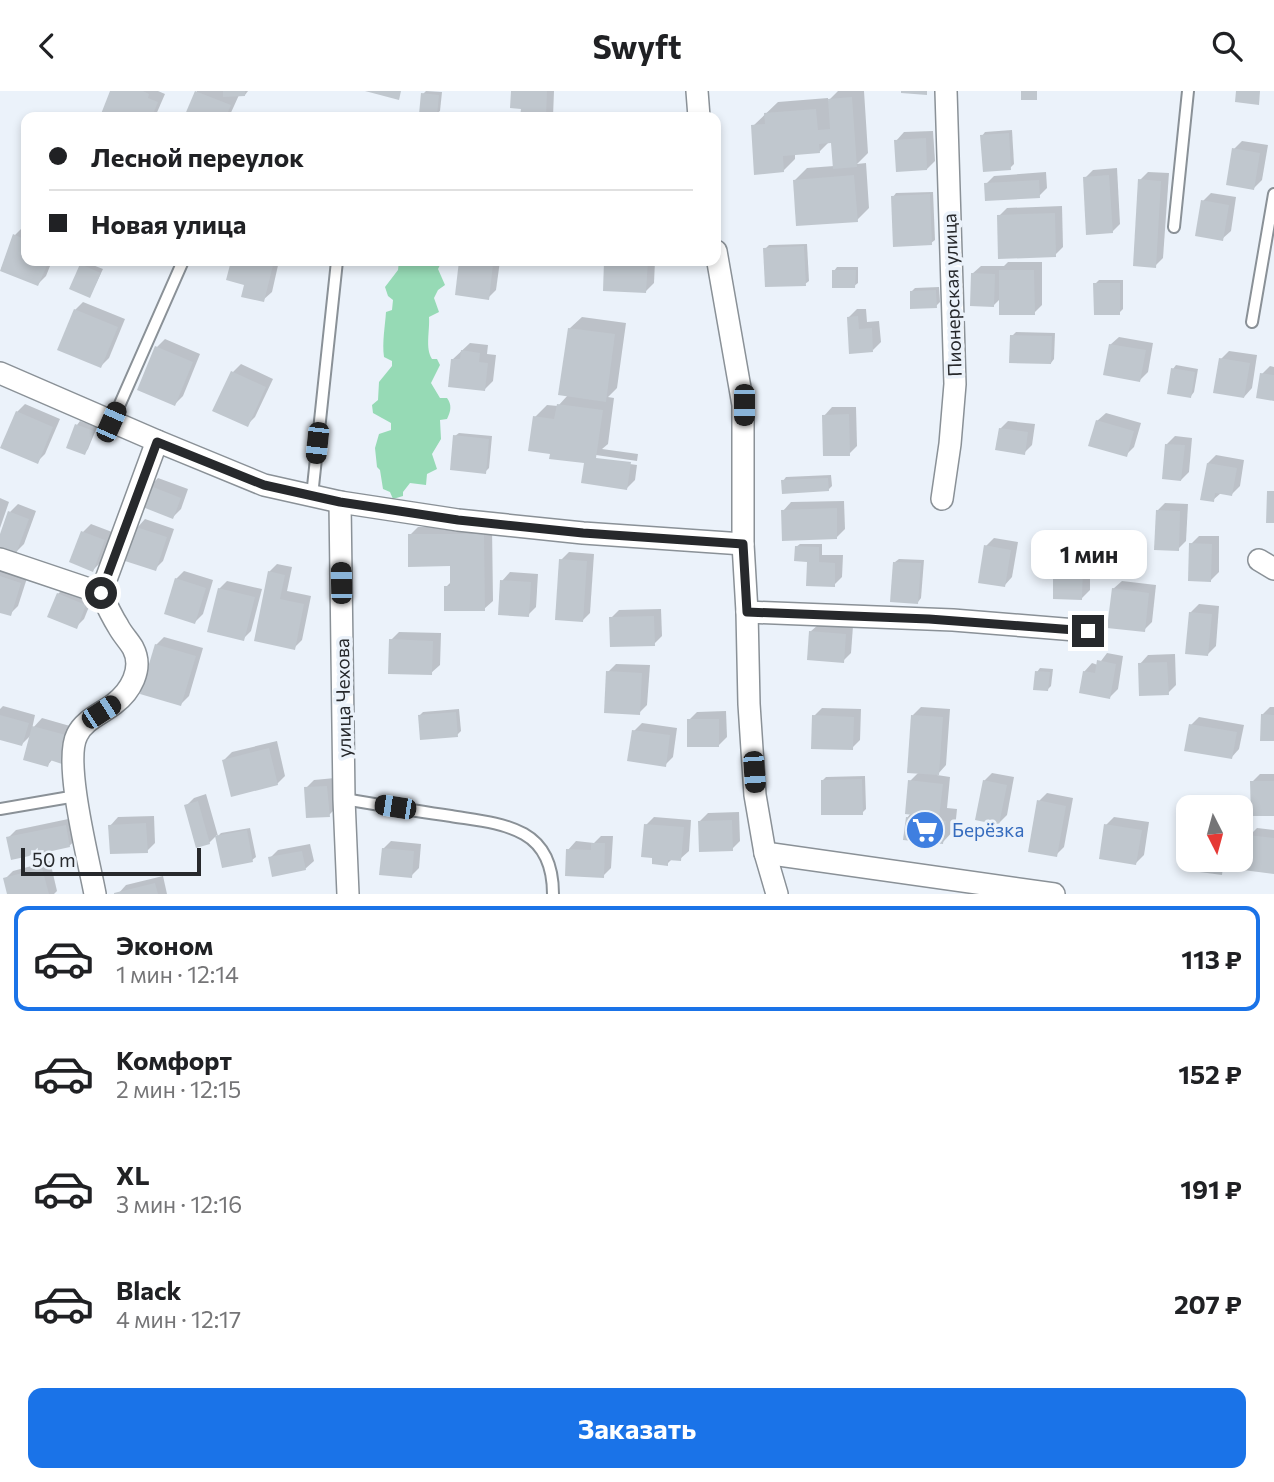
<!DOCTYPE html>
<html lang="ru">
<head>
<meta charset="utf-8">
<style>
	:root { --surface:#fff; --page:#f2f2f2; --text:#202124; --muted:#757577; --line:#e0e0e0; --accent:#1a73e8 }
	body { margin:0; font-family:Commissioner,sans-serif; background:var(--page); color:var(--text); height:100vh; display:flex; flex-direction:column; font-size:26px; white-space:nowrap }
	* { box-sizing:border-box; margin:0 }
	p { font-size:23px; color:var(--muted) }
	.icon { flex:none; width:38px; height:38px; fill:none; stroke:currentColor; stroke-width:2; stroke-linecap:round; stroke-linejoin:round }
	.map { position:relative; height:803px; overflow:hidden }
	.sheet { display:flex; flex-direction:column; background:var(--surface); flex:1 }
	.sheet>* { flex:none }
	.banner { position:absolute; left:21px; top:21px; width:700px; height:154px; border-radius:14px; box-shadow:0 4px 10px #0003; display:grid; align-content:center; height:154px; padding:0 28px; background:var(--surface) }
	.needle { width:46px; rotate:174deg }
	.fabs { position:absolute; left:1176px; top:704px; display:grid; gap:14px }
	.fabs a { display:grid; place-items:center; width:77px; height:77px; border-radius:14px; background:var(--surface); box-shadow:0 4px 10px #0003; font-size:35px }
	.scale { position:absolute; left:21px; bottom:18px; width:180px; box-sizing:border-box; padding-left:7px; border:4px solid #27292c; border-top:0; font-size:19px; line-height:24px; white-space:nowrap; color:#27292c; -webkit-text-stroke:5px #ebf2fa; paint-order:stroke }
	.end { position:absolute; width:32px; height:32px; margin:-16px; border:9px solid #27292c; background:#fff; box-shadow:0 0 0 4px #fff }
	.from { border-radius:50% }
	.bubble { position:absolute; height:49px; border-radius:14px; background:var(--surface); box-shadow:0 4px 10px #0003; font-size:23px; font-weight:700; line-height:49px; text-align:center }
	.car { position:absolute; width:21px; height:42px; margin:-21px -10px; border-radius:9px; box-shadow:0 0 5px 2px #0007; background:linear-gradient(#222 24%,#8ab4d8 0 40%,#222 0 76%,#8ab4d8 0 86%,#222 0) }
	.banner b { display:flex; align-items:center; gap:24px; height:66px; font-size:26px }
	.banner b+b { border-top:2px solid var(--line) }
	.banner i { width:18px; height:18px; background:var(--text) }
	ul { padding:12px 0 0; list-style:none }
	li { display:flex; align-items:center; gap:21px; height:105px; margin:0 14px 10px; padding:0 14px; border:4px solid transparent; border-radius:14px }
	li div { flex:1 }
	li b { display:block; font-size:26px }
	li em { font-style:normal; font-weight:700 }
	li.selected { border-color:var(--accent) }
	li>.icon { width:63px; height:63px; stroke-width:1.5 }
	.button { display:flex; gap:14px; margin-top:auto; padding:14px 28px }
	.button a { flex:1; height:80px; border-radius:14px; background:var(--accent); color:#fff; font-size:28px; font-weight:700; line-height:80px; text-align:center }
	header { display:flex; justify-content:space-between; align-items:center; height:91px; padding:0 28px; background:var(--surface); font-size:32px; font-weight:700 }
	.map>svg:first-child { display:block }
	.green { fill:#96dab5 }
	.shadow { fill:#0003 }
	.building { fill:#c0c7ce }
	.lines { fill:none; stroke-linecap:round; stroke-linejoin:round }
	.lane-casing { stroke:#8a9197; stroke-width:14 }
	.street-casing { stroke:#8a9197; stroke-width:24 }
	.lane { stroke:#fff; stroke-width:10 }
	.street { stroke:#fff; stroke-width:21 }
	.route { stroke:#27292c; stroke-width:9 }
	.labels { text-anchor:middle; stroke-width:7; stroke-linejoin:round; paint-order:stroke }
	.street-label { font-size:19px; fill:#27292c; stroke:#ebf2fa }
	.shop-label { font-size:19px; fill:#366cbe; stroke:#ebf2fa; text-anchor:start }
</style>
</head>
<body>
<header><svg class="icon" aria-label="back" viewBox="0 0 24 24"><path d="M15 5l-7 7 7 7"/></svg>Swyft<svg class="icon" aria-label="search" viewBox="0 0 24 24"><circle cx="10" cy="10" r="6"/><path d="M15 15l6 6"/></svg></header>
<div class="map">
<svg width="1274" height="803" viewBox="0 0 1274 803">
	<rect width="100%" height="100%" fill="#ebf2fa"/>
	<!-- green -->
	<path class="green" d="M 399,170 L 442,170 L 438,178 L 445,194 L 438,199 L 434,207 L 439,221 L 429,226 C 430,240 425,257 432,268 L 437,268 L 440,274 L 431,292 L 440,307 L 447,307 C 452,314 451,320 447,328 L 440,329 L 441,348 L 432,363 L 437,378 L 427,383 L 426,394 L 410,392 L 403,401 L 403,405 L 393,408 L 390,401 L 383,398 L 380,379 L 377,376 L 375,357 L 379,343 L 391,339 L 391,332 L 373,322 L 372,314 L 378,309 L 379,291 L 392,275 L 392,270 L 384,266 C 382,251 385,236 386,221 L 392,219 L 393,209 L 388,205 L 385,196 L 398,179 Z"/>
	<!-- shadow -->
	<g class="shadow">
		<polygon points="112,0 158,0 165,3 155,26 114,26 103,22"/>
		<polygon points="197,0 248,0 245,4 239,4 229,26 186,26"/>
		<polygon points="426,0 442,1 440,20 436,23 423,3"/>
		<polygon points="512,0 554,0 553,26 522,26 522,16"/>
		<polygon points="838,0 864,0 868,62 857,73 866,72 869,117 857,129 795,89 807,77 834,75 832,50 829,51 819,61 795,62 795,68 783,80 753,35 778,11 828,7 828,10"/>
		<polygon points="1012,39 1014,73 1010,77 982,45 985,41"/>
		<polygon points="933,40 935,70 927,78 896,50 904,41"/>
		<polygon points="1242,50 1268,54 1262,89 1254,97 1234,58"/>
		<polygon points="1117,77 1120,133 1112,141 1085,87 1093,79"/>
		<polygon points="1046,81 1047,97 1039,105 986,93 994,85"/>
		<polygon points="1148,81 1169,82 1163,167 1155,175 1140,89"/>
		<polygon points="933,101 935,149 931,152 893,106 896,102"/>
		<polygon points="1211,102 1236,106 1231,140 1222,148 1203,110"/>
		<polygon points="1062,115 1063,156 1055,164 999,125 1007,117"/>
		<polygon points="23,136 26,138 26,170 52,170 46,185 38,193 1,178 15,144"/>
		<polygon points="807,153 809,190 805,193 765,158 769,154"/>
		<polygon points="233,170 279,170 272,201 263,209 246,192 228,188"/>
		<polygon points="461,170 500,170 496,199 488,207 457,203"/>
		<polygon points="606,170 655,170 654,192 646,200 605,198"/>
		<polygon points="85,171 103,178 90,205 81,174"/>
		<polygon points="1008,171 1042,171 1042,214 1034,222 1001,207 993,215 972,183 981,175 1004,175"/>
		<polygon points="837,176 858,176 858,192 854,195 834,180"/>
		<polygon points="1099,189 1123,189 1123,218 1119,222 1095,193"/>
		<polygon points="939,196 940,211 936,215 911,201 915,197"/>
		<polygon points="83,211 125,228 109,267 101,275 75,219"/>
		<polygon points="857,218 866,218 867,231 879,230 881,251 873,259 849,226"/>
		<polygon points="582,226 626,232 617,297 608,306 614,307 608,353 602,358 638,363 637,370 596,364 593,368 637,374 635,389 627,397 585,371 552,362 535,326 547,314 558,315 568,304 569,238"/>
		<polygon points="1016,241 1055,242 1054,268 1051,272 1012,245"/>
		<polygon points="1119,246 1153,252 1148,281 1140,289 1110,254"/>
		<polygon points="165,248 200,263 183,305 175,313 157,256"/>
		<polygon points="470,252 488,254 487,263 496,264 493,290 485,298 452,269"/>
		<polygon points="1229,260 1257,264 1252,297 1244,306 1221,268"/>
		<polygon points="241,273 273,288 255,326 247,334 215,319 233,281"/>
		<polygon points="1176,274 1198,278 1194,301 1191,305 1173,278"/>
		<polygon points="1270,275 1274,276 1274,308 1262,283"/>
		<polygon points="25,313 60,328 45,363 37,371 17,321"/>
		<polygon points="832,316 856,316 857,355 849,363 824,325"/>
		<polygon points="1106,322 1141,332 1134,356 1126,364 1097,330"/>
		<polygon points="80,330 97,336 88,358 85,362 77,334"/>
		<polygon points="1008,330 1035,333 1032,354 1024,362 1000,338"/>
		<polygon points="459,342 492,345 489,377 485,381 455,345"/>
		<polygon points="1175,345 1192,347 1189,381 1181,389 1167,353"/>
		<polygon points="1216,364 1244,369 1240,395 1232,403 1221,402 1213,409 1208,372"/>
		<polygon points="831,384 832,395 828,399 783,390 786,386"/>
		<polygon points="158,387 188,398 181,418 173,426 150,395"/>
		<polygon points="0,407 9,411 0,437"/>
		<polygon points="844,410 845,438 837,446 783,420 791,411"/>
		<polygon points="1165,412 1188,413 1186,450 1178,458 1157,420"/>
		<polygon points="18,413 36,420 24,453 16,461 0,455 0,448 10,421"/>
		<polygon points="145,428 174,438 163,470 155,478 137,437"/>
		<polygon points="91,433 112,441 101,471 93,479 83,441"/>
		<polygon points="492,435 493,510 484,518 446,496 452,490 452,474 410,444 418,436"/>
		<polygon points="1199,445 1219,445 1219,481 1211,489 1191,453"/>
		<polygon points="994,447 1018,451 1012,486 1004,495 986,455"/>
		<polygon points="800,453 822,453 822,464 843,464 842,486 834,494 808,472 796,456"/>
		<polygon points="569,461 594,463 590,522 582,530 561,469"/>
		<polygon points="1063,463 1090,463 1090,499 1082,507 1055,471"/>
		<polygon points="899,468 924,469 921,507 918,511 895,471"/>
		<polygon points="277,473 292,476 287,500 311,505 302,549 294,557 269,481"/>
		<polygon points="0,475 28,484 18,515 10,523 0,520"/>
		<polygon points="184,480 213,489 203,523 195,531 176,488"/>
		<polygon points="510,481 538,483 536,516 528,524 502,490"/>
		<polygon points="227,490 262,498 251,540 243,548 219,498"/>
		<polygon points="1122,490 1156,494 1152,531 1144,539 1113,498"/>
		<polygon points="66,495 93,506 84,528 76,536 58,503"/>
		<polygon points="1199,513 1219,515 1216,555 1208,563 1190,522"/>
		<polygon points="661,518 662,545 654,553 611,527 619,519"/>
		<polygon points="819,533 853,535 851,562 843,570 810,541"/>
		<polygon points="399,541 441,542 440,574 431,582 391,549"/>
		<polygon points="164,546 203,557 189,605 181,613 156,554"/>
		<polygon points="1107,562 1123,565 1118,598 1110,606 1084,581 1092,572 1098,574"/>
		<polygon points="1175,563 1176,594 1168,602 1140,573 1148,564"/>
		<polygon points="616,573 650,574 647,614 639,622 608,581"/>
		<polygon points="1040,577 1053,578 1051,595 1048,598 1037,581"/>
		<polygon points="3,615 35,624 32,638 42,627 77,637 48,674 32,643 22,653 0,647 0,618"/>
		<polygon points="921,616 950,618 946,674 937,684 950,686 947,717 957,718 955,738 943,751 907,727 911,722 910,690 919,681 913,624"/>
		<polygon points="1270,616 1274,616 1274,649 1262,624"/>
		<polygon points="822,617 861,618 860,649 852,657 814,625"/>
		<polygon points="459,618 461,640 457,644 420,624 423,621"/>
		<polygon points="726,620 727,646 719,654 689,629 697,621"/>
		<polygon points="1199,626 1244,634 1239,658 1231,667 1191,634"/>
		<polygon points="642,632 677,637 673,666 665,674 634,640"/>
		<polygon points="277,650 285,685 277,693 224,669 232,661"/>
		<polygon points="992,682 1014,686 1007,724 999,732 984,690"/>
		<polygon points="1260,683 1274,683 1274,723 1252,691"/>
		<polygon points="865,685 866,718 862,722 823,689 826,686"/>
		<polygon points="335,687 337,716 329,724 306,697 314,689"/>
		<polygon points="1047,702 1073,707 1064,756 1056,764 1039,710"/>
		<polygon points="206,703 218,745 221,742 250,737 256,766 252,769 223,775 217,744 209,752 186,715 194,707"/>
		<polygon points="739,721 740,750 732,758 700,730 708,722"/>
		<polygon points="154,725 155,752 147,760 110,735 118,726"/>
		<polygon points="654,726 691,729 689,760 680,768 673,767 667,773 646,734"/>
		<polygon points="1114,726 1149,731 1144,764 1136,772 1106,734"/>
		<polygon points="73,727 78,747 69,755 8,747 16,739"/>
		<polygon points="1257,737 1274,739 1274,781 1249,745"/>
		<polygon points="601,745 613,745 611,777 603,785 568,759 576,750 594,752"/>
		<polygon points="391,750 421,753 419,777 411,785 383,758"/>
		<polygon points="310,753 314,770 305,778 270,767 278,759"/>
		<polygon points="1195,768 1230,768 1229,774 1221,782"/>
		<polygon points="50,770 57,800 54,803 9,803 5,788 13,780"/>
		<polygon points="163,785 167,803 118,803 126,794"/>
	</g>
	<!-- building -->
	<g class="building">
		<polygon points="110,0 143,0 149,3 148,7 158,11 152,26 109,26 101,23"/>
		<polygon points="195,0 231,14 226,26 184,26"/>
		<polygon points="223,0 245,0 245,5 223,6"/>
		<polygon points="365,0 401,0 399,9"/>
		<polygon points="511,0 547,0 546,26 520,26 521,18 510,17"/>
		<polygon points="901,0 927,0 927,4 901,2"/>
		<rect x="1021" y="0" width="16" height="9"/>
		<polygon points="1236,0 1260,0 1259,14 1235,11"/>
		<polygon points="421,2 439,4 437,25 419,23"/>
		<polygon points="852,6 857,76 833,78 831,52 819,53 820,62 783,65 784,81 754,84 751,34 765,33 764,22 816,18 818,39 830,38 828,8"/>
		<polygon points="1009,42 1011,79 983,81 980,44"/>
		<polygon points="926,47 927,79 896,81 894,49"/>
		<polygon points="1232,57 1260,62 1254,99 1226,94"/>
		<polygon points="854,84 858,131 796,135 793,89"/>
		<polygon points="1109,84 1113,142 1086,144 1083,86"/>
		<polygon points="1138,88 1161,90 1156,177 1133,175"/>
		<polygon points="1039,89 1040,107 985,110 984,92"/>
		<polygon points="930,103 932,154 893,156 891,105"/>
		<polygon points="1201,109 1229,114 1223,150 1195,145"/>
		<polygon points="1055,122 1056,166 998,168 997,124"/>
		<polygon points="13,143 26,149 26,170 49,170 38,195 0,180"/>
		<polygon points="804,155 806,195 765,196 763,157"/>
		<polygon points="231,170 274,170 264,211 241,206 244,194 226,189"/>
		<polygon points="459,170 493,173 489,209 455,204"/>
		<polygon points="604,170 648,170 646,202 603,200"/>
		<polygon points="80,173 101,182 90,207 69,198"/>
		<polygon points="832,179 856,179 855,197 832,197"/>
		<polygon points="999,179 1034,179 1035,224 999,224"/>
		<polygon points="971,182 995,183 994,216 970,215"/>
		<polygon points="1093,192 1120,192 1120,224 1094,224"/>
		<polygon points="936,199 937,217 910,218 910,200"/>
		<polygon points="74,218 118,236 101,277 57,259"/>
		<polygon points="858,225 859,238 872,237 873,261 849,263 847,226"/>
		<polygon points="568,237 615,243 606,311 558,304"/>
		<polygon points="1010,244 1052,245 1051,273 1009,272"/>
		<polygon points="1109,253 1146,259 1140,291 1103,284"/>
		<polygon points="155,255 193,271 175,315 137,299"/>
		<polygon points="461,259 480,262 479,271 488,272 485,300 448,296 451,268 460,268"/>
		<polygon points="1219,267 1250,272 1244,307 1213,302"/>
		<polygon points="1171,277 1195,281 1191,307 1167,303"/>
		<polygon points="231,280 266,296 248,336 212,320"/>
		<polygon points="1260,282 1274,284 1274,310 1256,307"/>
		<polygon points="557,313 603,319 596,367 631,371 627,399 581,392 584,372 549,368 550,363 528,360 533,325 554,328"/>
		<polygon points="16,320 53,336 38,373 0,357"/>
		<polygon points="849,323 850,365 823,365 822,324"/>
		<polygon points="1096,329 1134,340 1127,366 1088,355"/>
		<polygon points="75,333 94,340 85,364 66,357"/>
		<polygon points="999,337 1028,341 1025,364 995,359"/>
		<polygon points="453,344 489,348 486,383 450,379"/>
		<polygon points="1165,353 1185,354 1181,390 1162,388"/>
		<polygon points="1207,372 1237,377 1232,405 1215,402 1214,411 1200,409"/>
		<polygon points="828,387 829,400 782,403 781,389"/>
		<polygon points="148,394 181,407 173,428 140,415"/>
		<polygon points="1267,400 1274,400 1274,432 1266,432"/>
		<polygon points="837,417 837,448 782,450 781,419"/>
		<polygon points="1156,419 1180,420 1179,460 1154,459"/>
		<polygon points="8,420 29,428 16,463 0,457 0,443"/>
		<polygon points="136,436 167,446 156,480 125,470"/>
		<polygon points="81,440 105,449 93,481 69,471"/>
		<polygon points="408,443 484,443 485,520 444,520 444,495 450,495 450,475 408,476"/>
		<polygon points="1189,452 1212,453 1211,491 1188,490"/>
		<polygon points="984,454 1011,459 1005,496 978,492"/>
		<polygon points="795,455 819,456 819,471 835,472 835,496 806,495 807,471 794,470"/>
		<polygon points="559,468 587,470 583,531 555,529"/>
		<polygon points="1053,470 1083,471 1082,509 1053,508"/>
		<polygon points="893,471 921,472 918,513 890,511"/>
		<polygon points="268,480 285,484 280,508 304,513 295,559 254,550"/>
		<polygon points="0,485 21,492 11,525 0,522"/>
		<polygon points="175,487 206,497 195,533 164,523"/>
		<polygon points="500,489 531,491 529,526 498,524"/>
		<polygon points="218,497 255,506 244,550 207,541"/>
		<polygon points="1112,497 1149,502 1145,541 1107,537"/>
		<polygon points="57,502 86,514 77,538 47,526"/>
		<polygon points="1189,521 1212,523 1208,565 1185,563"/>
		<polygon points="654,525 655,555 610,556 609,526"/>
		<polygon points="809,540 846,543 844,572 807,569"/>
		<polygon points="389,548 433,550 432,584 388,583"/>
		<polygon points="155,553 196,565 181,615 140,603"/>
		<polygon points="1097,569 1116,573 1110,608 1079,602 1083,580 1095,582"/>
		<polygon points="1167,571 1169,604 1139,605 1138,572"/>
		<polygon points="606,580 642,582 640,624 604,622"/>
		<polygon points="1035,580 1050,581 1048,600 1033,599"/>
		<polygon points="456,621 458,646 420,649 418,624"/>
		<polygon points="1261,623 1274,624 1274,650 1260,650"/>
		<polygon points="0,624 29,632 22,655 0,649"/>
		<polygon points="812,624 854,626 853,659 811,658"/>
		<polygon points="911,624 943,626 939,684 907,682"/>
		<rect x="687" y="628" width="32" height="28"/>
		<polygon points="1189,633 1237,641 1232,668 1184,660"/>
		<polygon points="32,635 70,645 62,673 50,669 48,676 23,669"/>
		<polygon points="632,639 670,644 666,676 627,670"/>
		<polygon points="269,657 278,694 231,706 222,669"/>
		<polygon points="862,688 863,724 821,724 821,689"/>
		<polygon points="908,689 943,693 939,727 905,723"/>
		<polygon points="983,689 1007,694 999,734 975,729"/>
		<polygon points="1250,690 1274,690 1274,725 1251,725"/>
		<polygon points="327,695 330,726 306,727 304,696"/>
		<polygon points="1037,709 1066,715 1057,766 1028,761"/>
		<polygon points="198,710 210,753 196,757 184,714"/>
		<polygon points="906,726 946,730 943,753 903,749"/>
		<polygon points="732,729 733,760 699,761 698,730"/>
		<polygon points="146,732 148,762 110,763 108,734"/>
		<polygon points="644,733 684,736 681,770 668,769 668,775 652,773 652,767 641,766"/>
		<polygon points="1104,733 1142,739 1136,774 1099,768"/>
		<polygon points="66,734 70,756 11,769 6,746"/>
		<polygon points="247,739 253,771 222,777 215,745"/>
		<polygon points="1248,744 1274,747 1274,783 1243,779"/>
		<polygon points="591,752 605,752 604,787 565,785 566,758 591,759"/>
		<polygon points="382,757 414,760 412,787 379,784"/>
		<polygon points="302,760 306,779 272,786 268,766"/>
		<polygon points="1194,768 1224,768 1222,784 1192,780"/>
		<polygon points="42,777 49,803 7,803 3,787"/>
		<polygon points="155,792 158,803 114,803 114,802"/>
	</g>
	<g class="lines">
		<!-- lane casing -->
		<g class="lane-casing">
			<g id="lane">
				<polyline points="1174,136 1188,0"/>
				<polyline points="1252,231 1274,103"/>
				<polyline points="112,331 183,170"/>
				<polyline points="312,405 337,170"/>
				<path d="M 344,708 C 380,714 415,720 451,725 C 475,729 502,731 524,743 C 547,756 553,779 553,803"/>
				<polyline points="0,718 76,705"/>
			</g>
		</g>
		<!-- street casing -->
		<g class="street-casing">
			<g id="street">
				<polyline points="697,0 699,26"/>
				<polyline points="716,160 743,314 743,453 747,521 749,613 755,704 765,762 777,803"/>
				<polyline points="0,282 157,350 264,394 340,411 458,429 583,442 743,453"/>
				<polyline points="942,408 950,353 955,293 946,0"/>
				<polyline points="340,411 344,708 348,803"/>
				<polyline points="0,468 101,502 157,350"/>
				<polyline points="1259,469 1274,478"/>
				<polyline points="747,521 953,529 1088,540"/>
				<polyline points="765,762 1054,803"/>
				<path d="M 95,803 C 89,770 63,671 77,644 C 84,629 101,623 114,613 C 130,601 144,578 133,557 C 129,550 122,543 118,535 C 111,524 106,513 101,502"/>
			</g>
		</g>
		<!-- lane -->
		<use href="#lane" class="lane"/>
		<!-- street -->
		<use href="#street" class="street"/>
	</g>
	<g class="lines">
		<!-- route -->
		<polyline class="route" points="101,502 157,351 264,394 340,411 458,429 583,442 743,453 747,521 929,528 1088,540"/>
	</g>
	<!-- icons -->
	<defs>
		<g id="supermarket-disc" transform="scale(2.0125)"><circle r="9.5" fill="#3f7fe0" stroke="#ebf2fa"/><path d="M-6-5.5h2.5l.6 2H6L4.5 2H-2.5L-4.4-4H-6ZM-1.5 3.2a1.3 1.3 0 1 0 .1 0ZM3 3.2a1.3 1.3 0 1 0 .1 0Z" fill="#fff"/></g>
	</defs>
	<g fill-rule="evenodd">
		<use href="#supermarket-disc" x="925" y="739"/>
	</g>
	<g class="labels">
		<!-- street labels -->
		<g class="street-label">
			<text transform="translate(952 204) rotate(-92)" y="7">Пионерская улица</text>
			<text transform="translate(343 607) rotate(-91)" y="7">улица Чехова</text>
		</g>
		<!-- shop labels -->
		<g class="shop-label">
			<text x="952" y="746">Берёзка</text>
		</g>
	</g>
</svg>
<div class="fabs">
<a><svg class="needle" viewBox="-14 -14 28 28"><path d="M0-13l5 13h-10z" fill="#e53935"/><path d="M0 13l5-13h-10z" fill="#757577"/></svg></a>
</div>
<div class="scale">50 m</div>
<i class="end from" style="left:101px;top:502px"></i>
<i class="end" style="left:1088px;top:540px"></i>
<div class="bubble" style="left:1031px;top:439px;width:116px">1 мин</div>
<i class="car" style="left:744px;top:314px;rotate:180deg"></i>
<i class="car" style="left:111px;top:331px;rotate:24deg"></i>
<i class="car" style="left:317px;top:352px;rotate:186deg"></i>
<i class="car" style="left:341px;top:492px;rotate:359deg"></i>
<i class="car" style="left:101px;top:621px;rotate:57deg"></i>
<i class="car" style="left:754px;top:681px;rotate:176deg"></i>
<i class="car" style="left:395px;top:716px;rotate:279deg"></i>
<div class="banner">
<b><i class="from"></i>Лесной переулок</b>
<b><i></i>Новая улица</b>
</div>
</div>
<section class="sheet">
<ul>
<li class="selected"><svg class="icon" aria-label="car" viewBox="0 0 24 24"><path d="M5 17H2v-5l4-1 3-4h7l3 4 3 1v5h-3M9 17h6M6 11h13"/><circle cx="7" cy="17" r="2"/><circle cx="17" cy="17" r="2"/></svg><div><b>Эконом</b><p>1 мин · 12:14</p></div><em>113 ₽</em></li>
<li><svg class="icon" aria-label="car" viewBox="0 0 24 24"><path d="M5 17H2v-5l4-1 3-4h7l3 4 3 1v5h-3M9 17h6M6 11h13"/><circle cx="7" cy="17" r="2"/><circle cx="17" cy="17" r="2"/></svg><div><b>Комфорт</b><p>2 мин · 12:15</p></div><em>152 ₽</em></li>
<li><svg class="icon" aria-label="car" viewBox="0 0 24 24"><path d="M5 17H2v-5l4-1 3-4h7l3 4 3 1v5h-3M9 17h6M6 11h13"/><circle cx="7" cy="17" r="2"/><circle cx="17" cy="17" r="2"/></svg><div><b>XL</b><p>3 мин · 12:16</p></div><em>191 ₽</em></li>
<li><svg class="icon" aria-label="car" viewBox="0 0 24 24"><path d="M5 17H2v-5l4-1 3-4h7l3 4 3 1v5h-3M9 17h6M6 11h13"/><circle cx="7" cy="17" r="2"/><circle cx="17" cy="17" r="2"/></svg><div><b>Black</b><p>4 мин · 12:17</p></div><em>207 ₽</em></li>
</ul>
<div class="button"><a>Заказать</a></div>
</section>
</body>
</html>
